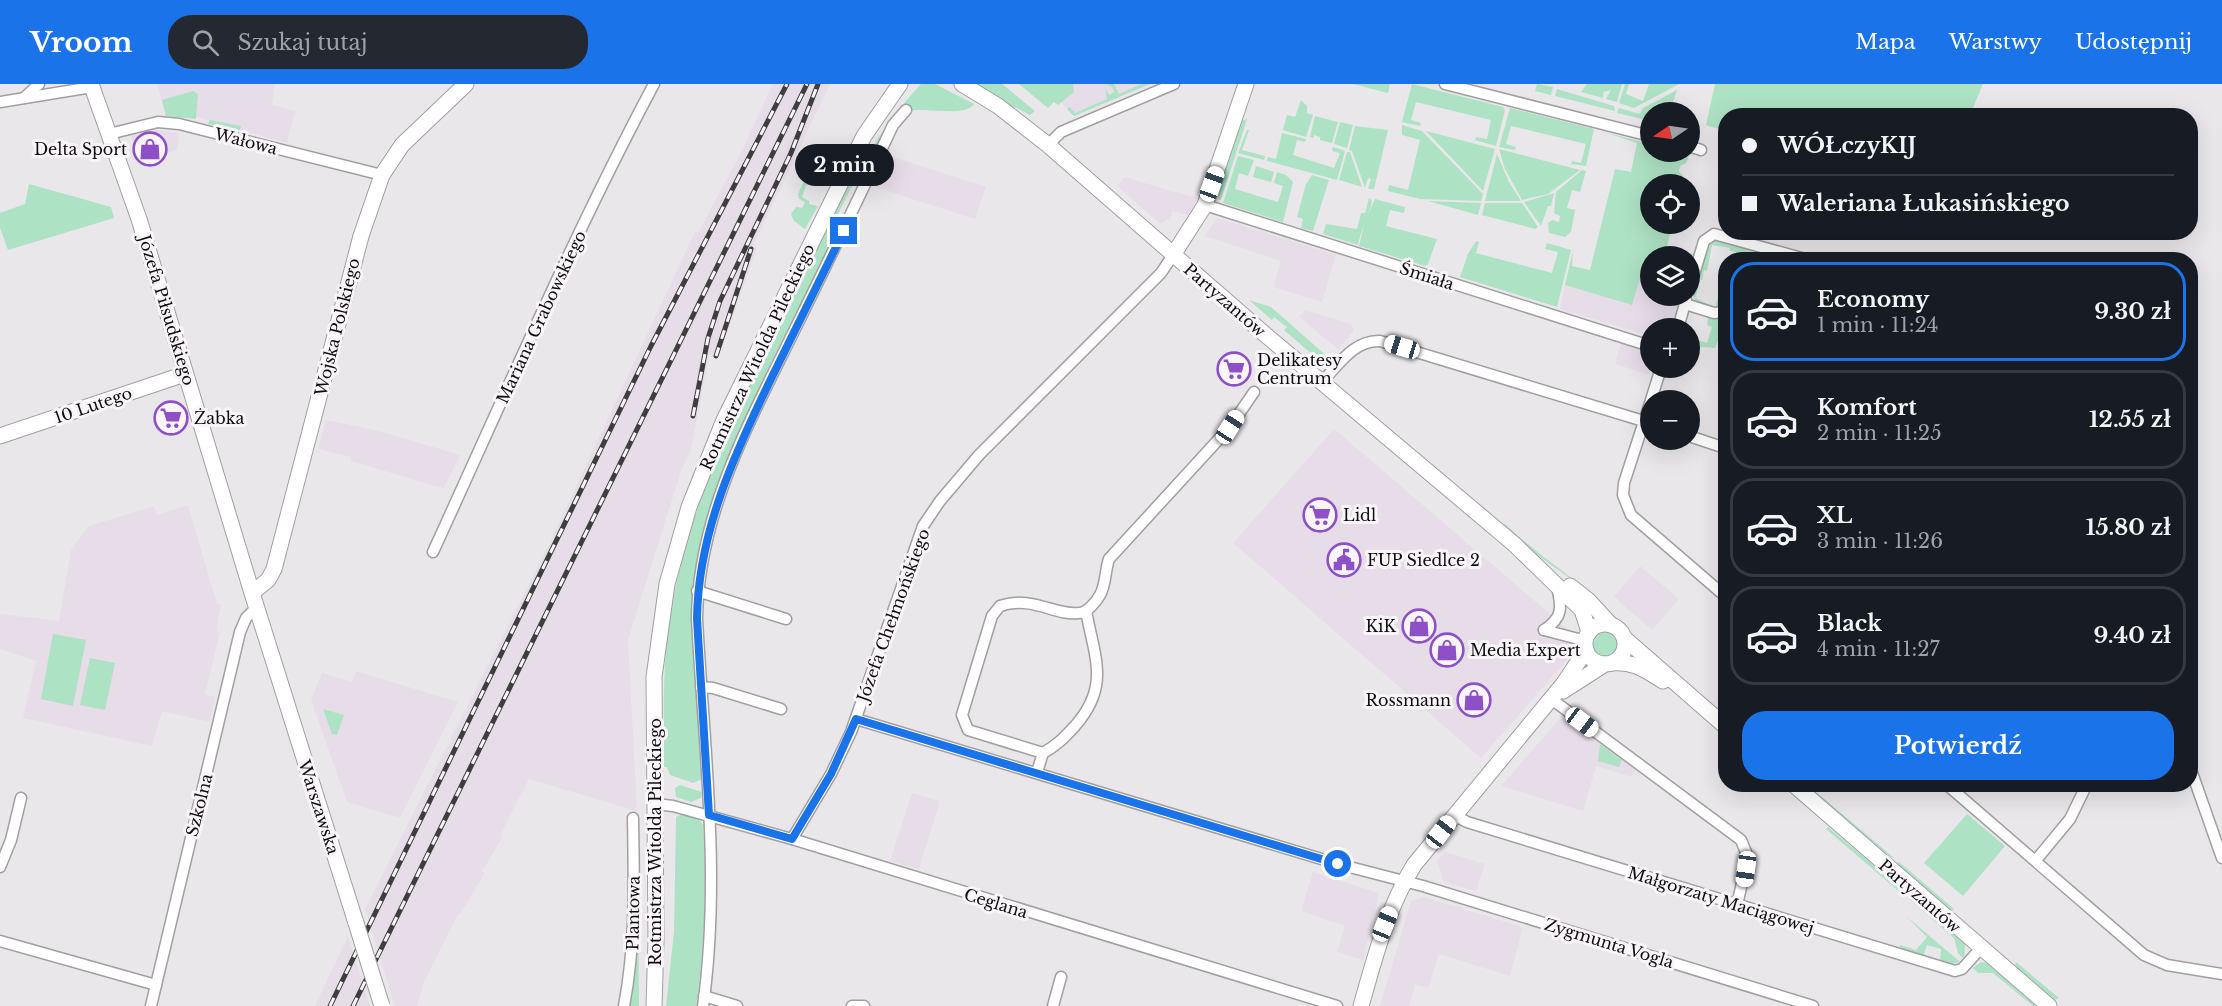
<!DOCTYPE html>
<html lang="pl">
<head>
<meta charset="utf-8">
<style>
	:root { --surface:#171b24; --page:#242831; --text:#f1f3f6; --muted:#9ea1a6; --line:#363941; --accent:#1a73e8 }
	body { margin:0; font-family:"Libre Baskerville",serif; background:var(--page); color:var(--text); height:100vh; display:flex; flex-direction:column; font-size:22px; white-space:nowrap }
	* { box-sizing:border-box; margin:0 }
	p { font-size:20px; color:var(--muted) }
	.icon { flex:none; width:33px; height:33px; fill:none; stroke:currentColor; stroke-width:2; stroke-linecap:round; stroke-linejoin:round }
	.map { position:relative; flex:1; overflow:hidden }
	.details { position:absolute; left:1718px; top:168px; width:480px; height:540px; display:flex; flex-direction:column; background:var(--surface); border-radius:24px; box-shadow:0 6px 24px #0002 }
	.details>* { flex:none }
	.banner { position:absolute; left:1718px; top:24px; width:480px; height:132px; border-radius:24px; box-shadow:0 6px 24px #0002; display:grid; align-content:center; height:132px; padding:0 24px; background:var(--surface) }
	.needle { width:39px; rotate:257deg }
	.controls { position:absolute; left:1640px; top:18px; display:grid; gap:12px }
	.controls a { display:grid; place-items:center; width:60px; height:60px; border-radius:50%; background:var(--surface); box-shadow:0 6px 24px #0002; font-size:30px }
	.end { position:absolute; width:27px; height:27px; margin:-14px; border:8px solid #1a73e8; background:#fff; box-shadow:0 0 0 3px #fff }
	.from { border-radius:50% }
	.bubble { position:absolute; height:42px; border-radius:21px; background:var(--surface); box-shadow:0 6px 24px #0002; font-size:20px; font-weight:700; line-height:42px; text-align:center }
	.car { position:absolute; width:18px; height:36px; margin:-18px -9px; border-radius:8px; box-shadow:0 0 4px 2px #0007; background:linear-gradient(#fff 24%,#345 0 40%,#fff 0 76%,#345 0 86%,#fff 0) }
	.banner b { display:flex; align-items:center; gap:21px; height:57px; font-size:22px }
	.banner b+b { border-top:2px solid var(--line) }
	.banner i { width:15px; height:15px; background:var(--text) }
	ul { padding:10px 0 0; list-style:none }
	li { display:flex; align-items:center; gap:18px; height:99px; margin:0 12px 9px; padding:0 12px; border:3px solid var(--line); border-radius:24px }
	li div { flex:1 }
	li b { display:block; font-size:22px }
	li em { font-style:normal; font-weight:700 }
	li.selected { border-color:var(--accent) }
	li>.icon { width:54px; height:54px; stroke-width:1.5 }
	.cta { display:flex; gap:12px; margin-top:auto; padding:12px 24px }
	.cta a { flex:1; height:69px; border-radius:24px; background:var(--accent); color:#fff; font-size:24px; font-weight:700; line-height:69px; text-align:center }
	header { display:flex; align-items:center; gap:36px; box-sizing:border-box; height:84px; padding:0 30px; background:var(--accent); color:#fff }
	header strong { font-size:28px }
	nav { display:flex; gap:33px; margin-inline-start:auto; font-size:21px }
	.search { width:420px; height:54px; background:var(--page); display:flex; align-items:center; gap:15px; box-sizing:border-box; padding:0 21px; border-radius:24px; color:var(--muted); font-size:22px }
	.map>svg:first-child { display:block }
	.built { fill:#e6dde8 }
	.green { fill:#aee2c4 }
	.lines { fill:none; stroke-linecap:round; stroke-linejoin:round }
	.street-casing { stroke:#a29ea2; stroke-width:13 }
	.secondary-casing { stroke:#a29ea2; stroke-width:17 }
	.street { stroke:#fff; stroke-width:10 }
	.secondary { stroke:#fff; stroke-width:15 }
	.rail-casing { stroke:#3f3e3f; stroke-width:5 }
	.rail { stroke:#f8f4f8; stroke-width:3; stroke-dasharray:9; stroke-linecap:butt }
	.secondary-bridge-casing { stroke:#a29ea2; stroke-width:17; stroke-linecap:butt }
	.secondary-bridge { stroke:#fff; stroke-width:15 }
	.route { stroke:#1a73e8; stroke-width:8 }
	.labels { text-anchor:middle; stroke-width:6; stroke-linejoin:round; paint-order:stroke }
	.street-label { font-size:16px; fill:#0f0e0f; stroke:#f8f4f8 }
	.poi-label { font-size:16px; fill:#0f0e0f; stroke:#f8f4f8; text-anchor:start }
</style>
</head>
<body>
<header>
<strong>Vroom</strong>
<div class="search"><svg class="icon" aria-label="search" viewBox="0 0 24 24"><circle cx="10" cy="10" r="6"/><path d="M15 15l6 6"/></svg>Szukaj tutaj</div>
<nav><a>Mapa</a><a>Warstwy</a><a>Udostępnij</a></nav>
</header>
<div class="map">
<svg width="2222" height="922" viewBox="0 0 2222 922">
	<rect width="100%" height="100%" fill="#eae7eb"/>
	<!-- built -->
	<g class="built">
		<polygon points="157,0 275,0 272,21 295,27 287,59 197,33 165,28"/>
		<polygon points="773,0 830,0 753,162 757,164 719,272 709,271 691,366 681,387 628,556 637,727 529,695 500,752 502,754 482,788 485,789 460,830 458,830 423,900 417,922 395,922 365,825 549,460 695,148 698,149 742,66"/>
		<polygon points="1029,0 1150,0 1074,32 1058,15"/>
		<polygon points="155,46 180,49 177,66 139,78 131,52"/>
		<polygon points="890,72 986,103 975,135 875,103"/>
		<polygon points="1125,93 1168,106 1198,114 1188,131 1172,127 1170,136 1167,135 1161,140 1117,102"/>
		<polygon points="1217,134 1336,171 1322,218 1273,203 1281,177 1205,152"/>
		<polygon points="1641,190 1650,193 1650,212 1680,212 1671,244 1650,244 1650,252 1560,225 1565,201 1632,220"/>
		<polygon points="1305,226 1351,240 1354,246 1338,265 1299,233"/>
		<polygon points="1621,260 1649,268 1652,284 1650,291 1615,280"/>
		<polygon points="326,336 379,347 460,371 444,404 439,403 351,377 351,373 318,365"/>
		<polygon points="1334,345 1572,549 1574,568 1481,674 1233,459"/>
		<polygon points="188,421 217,520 221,521 216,547 220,548 205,610 215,613 209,638 162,627 152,662 23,634 36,577 0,565 0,530 59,537 71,466 89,442 154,422 157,431"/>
		<polygon points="1640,482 1679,515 1652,546 1614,513"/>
		<polygon points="356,587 458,618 400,734 347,718 311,616 322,589 352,598"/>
		<polygon points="1562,632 1636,686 1632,693 1596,682 1583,727 1501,702"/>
		<polygon points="912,709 940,717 919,785 890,777"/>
		<polygon points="1445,768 1485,780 1476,807 1444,798 1437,777"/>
		<polygon points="1313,788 1379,809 1363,876 1337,868 1345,842 1301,827"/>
		<polygon points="1424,813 1523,843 1510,892 1439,870 1428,904 1415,901 1409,922 1380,922 1411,817"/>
		<polygon points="348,852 370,922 315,922"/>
	</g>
	<!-- green -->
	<g class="green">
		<path d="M 921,0 L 935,0 L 974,20 C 964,34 928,23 909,27 L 905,22 L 899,25 L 862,99 L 855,96 L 832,142 L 839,145 C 782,261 712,376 693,506 L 702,695 L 693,699 L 670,691 L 667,683 L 664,683 C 664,633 662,582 670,533 C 690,411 745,310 799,201 C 835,128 865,60 921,0 Z"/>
		<polygon points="975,0 1002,0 1035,27 1030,31 1015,23 1012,26"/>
		<polygon points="1019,0 1073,0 1074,8 1058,21 1054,18 1048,24"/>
		<polygon points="1109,0 1114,0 1119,10 1141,0 1150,0 1074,32 1067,25 1070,23 1075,29 1107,15 1105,3 1109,11 1114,8 1112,3 1107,1"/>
		<polygon points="1353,0 1390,0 1388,9"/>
		<polygon points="1412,0 1503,23 1505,26 1496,62 1475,56 1476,53 1487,55 1491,36 1416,18 1411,36 1421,39 1420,42 1402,38"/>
		<polygon points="1537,0 1553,3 1551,11 1535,7"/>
		<polygon points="1587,0 1622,0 1617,18 1606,15 1611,6 1604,8 1604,4 1603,14 1581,8"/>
		<polygon points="1625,0 1629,0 1626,10 1643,17 1649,0 1679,0 1634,24 1619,19"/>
		<polygon points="1715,0 1983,0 1970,31 1725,32 1725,47 1706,41"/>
		<polygon points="1557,5 1614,22 1615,27 1555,12"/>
		<polygon points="1677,6 1670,28 1650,28 1650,37 1617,29 1619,24 1640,30 1643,24"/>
		<polygon points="193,7 198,10 196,35 166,32 162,16"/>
		<polygon points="1301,16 1307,22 1307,29 1313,31 1306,53 1283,46 1287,31 1295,33"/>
		<polygon points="1510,24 1594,45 1586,82 1571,80 1572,77 1581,79 1586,60 1511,42 1506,60 1516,63 1515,66 1499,63"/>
		<polygon points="1315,32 1338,38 1332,59 1320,56 1320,53 1314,51 1313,54 1310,53"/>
		<polygon points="1247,35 1221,116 1219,116 1218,107 1241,37"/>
		<polygon points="210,36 241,42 240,46 208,40"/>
		<polygon points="1340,38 1353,41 1347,64 1334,60"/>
		<polygon points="1402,41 1422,47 1483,110 1481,117 1420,115 1388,107 1389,101 1408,106 1420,56 1402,51"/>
		<polygon points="1355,42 1388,46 1374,105 1368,105 1371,95 1368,94 1365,104 1352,67 1349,66"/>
		<polygon points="1247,46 1249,46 1242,66 1265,72 1264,76 1238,69"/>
		<polygon points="1426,47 1495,65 1483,107"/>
		<polygon points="1604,48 1650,60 1650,68 1685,68 1688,75 1686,79 1680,82 1679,87 1683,92 1682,100 1650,100 1650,140 1672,140 1667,163 1696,171 1694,179 1689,177 1689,172 1650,172 1650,193 1641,191 1632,221 1565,201 1573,167 1572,182 1590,186 1615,85 1631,88 1637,59"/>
		<polygon points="1282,49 1306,55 1305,58 1297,56 1293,71 1334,84 1340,69 1332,67 1333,63 1345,67 1337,96 1267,77 1268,73 1276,75"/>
		<polygon points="1499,65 1580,86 1548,110 1522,116 1505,85"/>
		<polygon points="1347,68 1350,68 1362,103 1339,96"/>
		<polygon points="1497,70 1509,98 1521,117 1485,117"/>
		<polygon points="1238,72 1254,76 1248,92 1239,89 1235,105 1278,118 1283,102 1274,99 1277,88 1286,91 1293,98 1283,138 1223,119"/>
		<polygon points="816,79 835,87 834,89 818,81 809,94 802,113 809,117 809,120 818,122 805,145 794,137 791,130 796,123 802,124 805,118 799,115 798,110 810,84"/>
		<polygon points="1256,82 1274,88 1271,98 1253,93"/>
		<polygon points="1582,86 1586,87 1580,108 1572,106 1567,124 1575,126 1571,148 1565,153 1549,149 1548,139 1552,136 1559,138 1560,132 1554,129 1556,108"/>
		<polygon points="1312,91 1329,96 1313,147 1301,144 1303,135 1297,133 1306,100"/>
		<polygon points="29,100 111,123 114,134 8,166 0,144 0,129 25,120"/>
		<polygon points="1554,109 1551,122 1548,122 1541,142 1524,118"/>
		<path d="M 1369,114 L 1372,117 C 1369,132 1361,145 1358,161 L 1323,150 L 1326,140 L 1357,145 L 1361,129 L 1365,129 Z"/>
		<polygon points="1375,115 1405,123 1404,129 1390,126 1386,142 1437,155 1428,180 1425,182 1359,162 1365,137"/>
		<polygon points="1428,117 1481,119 1478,131"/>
		<polygon points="1485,119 1522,119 1538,143 1535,145 1482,131"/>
		<polygon points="1712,153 1796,175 1766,175 1758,173 1757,175 1744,171 1745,169 1730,167 1730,164 1712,161 1707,187 1704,186 1702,196 1698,195 1706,160"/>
		<polygon points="1476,157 1479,158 1476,169 1552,189 1558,168 1545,165 1547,159 1571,166 1557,223 1460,193 1468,170"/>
		<polygon points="1725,192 1725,224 1717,226 1697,221 1693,212 1694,201 1699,202 1695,214 1715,223 1718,214 1721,214"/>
		<polygon points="1249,216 1271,223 1329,274 1322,279 1284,246 1287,243 1274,233 1272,236"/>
		<polygon points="1695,228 1725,230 1725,238 1715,264 1689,262 1689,253 1707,259 1712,243 1707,241 1708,233"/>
		<path d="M 1505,440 C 1532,466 1564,487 1593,511 L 1529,465 L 1503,441 Z"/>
		<circle cx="1604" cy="560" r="14"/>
		<polygon points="53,550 86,556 73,622 41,615"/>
		<polygon points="90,574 115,579 105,626 80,621"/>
		<polygon points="323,625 344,631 337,651 332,650"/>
		<polygon points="1600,660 1622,676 1619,683 1598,677"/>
		<polygon points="680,701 702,708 701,714 691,718 676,713 675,704"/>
		<polygon points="1814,706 1893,773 1892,774 1813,709"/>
		<path d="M 683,730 L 699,735 L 703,741 C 707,801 705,863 696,922 L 666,922 L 674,848 L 676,733 Z"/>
		<polygon points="1967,730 2005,762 1963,812 1924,779"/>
		<polygon points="638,739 639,922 628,922"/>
		<polygon points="1828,743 1903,806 1902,810 1826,745"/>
		<polygon points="1898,777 1954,825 1953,826 1951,827 1898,781"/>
		<polygon points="1911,814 1965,860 1964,875 1958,869 1954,854 1909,815"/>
		<polygon points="1906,832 1960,878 1951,880 1940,877 1941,865 1927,861 1924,870 1932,875 1900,865 1900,861 1916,866 1927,853"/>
		<polygon points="1981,878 1987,879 2037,922 2033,922 1993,889 1978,889 1973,884"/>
		<polygon points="2016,878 2059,914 2055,916 2015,882"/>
	</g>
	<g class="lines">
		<!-- street casing -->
		<g class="street-casing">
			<g id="street">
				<polyline points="1445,0 1650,52"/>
				<polyline points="24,14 39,0"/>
				<polyline points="0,18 92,3"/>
				<polyline points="109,50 158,38 179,40 382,91"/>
				<polyline points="1048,61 1061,48 1174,0"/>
				<polyline points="1689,62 1701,66"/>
				<polyline points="1205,121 1650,262"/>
				<polyline points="1689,207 1704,157 1714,150 1809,176"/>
				<polyline points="1685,220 1714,229 1725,228"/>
				<polyline points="1678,244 1686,216"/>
				<path d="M 1322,298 C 1339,280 1354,256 1380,257 L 1650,339"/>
				<polyline points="1651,316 1661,284"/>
				<polyline points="1650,319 1624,399 1623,411 1631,431 1725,512"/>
				<polyline points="1689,352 1725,364"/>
				<path d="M 433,468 C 505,311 573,152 654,0"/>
				<polyline points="697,507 786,535"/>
				<path d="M 1544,546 C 1563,534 1562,523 1557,503"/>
				<polyline points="1544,546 1586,557"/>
				<polyline points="701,603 713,604 781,625"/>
				<polyline points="1550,614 1741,756 1748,773 1737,821"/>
				<polyline points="856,635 1338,780 1423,802 1813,922"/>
				<path d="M 1043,669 C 1056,662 1064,654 1075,642 C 1110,602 1095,575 1086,527"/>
				<polyline points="2190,683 2222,774"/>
				<path d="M 1037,688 L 1043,669 L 968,646 L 962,631 L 992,532 L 1000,522 C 1033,511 1054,532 1079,529 C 1087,529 1096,518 1100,511 C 1106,501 1105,486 1109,475 L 1230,343 L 1254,308"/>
				<polyline points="1946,700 2144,871 2167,881 2222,890"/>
				<polyline points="655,720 673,722 792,755 1337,922"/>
				<polyline points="1454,731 1467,738 1955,887 1962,885 1981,864"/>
				<polyline points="792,755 831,690 851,648 923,442 940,417 979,371 1161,189 1173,171"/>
				<polyline points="2036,776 2070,735 2087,700"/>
				<polyline points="0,783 11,756 21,714"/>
				<polyline points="0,857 156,901"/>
				<polyline points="704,912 737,922"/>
				<polyline points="151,922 240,548 246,534 256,524"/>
				<path d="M 624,922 C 636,859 634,798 633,734"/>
				<path d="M 703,922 C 721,794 704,663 697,535 C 698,429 751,335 796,243 C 829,176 861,109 893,41 L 906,26"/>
				<polyline points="852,922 864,922"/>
				<polyline points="1053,922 1061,893"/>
			</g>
		</g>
		<!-- secondary casing -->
		<g class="secondary-casing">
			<g id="secondary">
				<polyline points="91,0 139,135 252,509 356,839"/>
				<polyline points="962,0 998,22 1048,61 1261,247 1514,460 1582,526 1589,548"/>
				<polyline points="1173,171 1205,121 1246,0"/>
				<polyline points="0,352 185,290"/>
				<polyline points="1570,502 1589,517 1611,541"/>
				<polyline points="252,509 268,496 274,485 361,152 382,91 402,61 466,0"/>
				<circle cx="1605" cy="560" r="20"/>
				<polyline points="1624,554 1725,642"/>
				<path d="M 1612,579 C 1634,577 1645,586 1663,597"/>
				<polyline points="1563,607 1605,580"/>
				<polyline points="1793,700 2049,922"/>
				<polyline points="654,922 656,856 654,593 667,500 689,423 724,336 864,52 900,0"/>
				<path d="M 1361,922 C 1375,873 1387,825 1414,781 L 1564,599 L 1586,566"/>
			</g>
		</g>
		<!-- street -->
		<use href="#street" class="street"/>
		<!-- secondary -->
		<use href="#secondary" class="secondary"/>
		<!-- rail casing -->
		<g class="rail-casing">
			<g id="rail">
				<polyline points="716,272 751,165"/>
				<polyline points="693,332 708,254 720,217 791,69 818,0"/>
				<polyline points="330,922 651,262 787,0"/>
				<polyline points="353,922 807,0"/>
			</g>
		</g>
		<!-- rail -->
		<use href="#rail" class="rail"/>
		<!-- secondary-bridge casing -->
		<g class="secondary-bridge-casing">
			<polyline id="secondary-bridge" points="356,839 382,922"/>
		</g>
		<!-- secondary-bridge -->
		<use href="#secondary-bridge" class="secondary-bridge"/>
	</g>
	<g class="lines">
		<!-- route -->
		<path class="route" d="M 844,147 C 820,196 795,246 771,295 C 734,371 698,449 697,535 L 709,731 L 792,755 L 831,690 L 856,635 L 1338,780"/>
	</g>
	<!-- icons -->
	<defs>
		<g id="shop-ring" transform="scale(1.725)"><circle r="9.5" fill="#f8f4f8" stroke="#8d50c6" stroke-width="1.5"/><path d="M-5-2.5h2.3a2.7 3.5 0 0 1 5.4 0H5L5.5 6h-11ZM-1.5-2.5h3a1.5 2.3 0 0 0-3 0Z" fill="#8d50c6"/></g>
		<g id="supermarket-ring" transform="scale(1.725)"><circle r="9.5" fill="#f8f4f8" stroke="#8d50c6" stroke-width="1.5"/><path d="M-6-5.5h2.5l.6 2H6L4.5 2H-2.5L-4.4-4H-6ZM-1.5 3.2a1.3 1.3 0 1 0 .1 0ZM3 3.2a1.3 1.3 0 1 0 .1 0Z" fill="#8d50c6"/></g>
		<g id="civic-ring" transform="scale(1.725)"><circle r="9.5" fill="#f8f4f8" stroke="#8d50c6" stroke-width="1.5"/><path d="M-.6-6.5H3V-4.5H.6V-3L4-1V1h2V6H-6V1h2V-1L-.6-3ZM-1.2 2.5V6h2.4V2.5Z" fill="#8d50c6"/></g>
	</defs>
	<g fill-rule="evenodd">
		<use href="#shop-ring" x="150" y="65"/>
		<use href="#supermarket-ring" x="1234" y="285"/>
		<use href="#supermarket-ring" x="171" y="334"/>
		<use href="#supermarket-ring" x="1320" y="431"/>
		<use href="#civic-ring" x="1344" y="476"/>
		<use href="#shop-ring" x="1419" y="542"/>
		<use href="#shop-ring" x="1447" y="566"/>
		<use href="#shop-ring" x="1474" y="616"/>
	</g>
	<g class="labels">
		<!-- street labels -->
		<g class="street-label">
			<text transform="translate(246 57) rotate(14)" y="6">Wałowa</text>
			<text transform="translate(1427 192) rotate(18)" y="6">Śmiała</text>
			<text transform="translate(1225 216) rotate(41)" y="6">Partyzantów</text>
			<text transform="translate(167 226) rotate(73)" y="6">Józefa Piłsudskiego</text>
			<text transform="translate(541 233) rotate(-65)" y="6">Mariana Grabowskiego</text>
			<text transform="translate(337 243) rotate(-76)" y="6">Wojska Polskiego</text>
			<text transform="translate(757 273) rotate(-65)" y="6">Rotmistrza Witolda Pileckiego</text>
			<text transform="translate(93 321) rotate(-19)" y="6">10 Lutego</text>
			<text transform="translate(893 531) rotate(-70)" y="6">Józefa Chełmońskiego</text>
			<text transform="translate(199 721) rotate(-76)" y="6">Szkolna</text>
			<text transform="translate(319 723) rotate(72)" y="6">Warszawska</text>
			<text transform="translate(655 758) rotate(-90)" y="6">Rotmistrza Witolda Pileckiego</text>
			<text transform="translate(1920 812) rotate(41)" y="6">Partyzantów</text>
			<text transform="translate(1721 816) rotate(17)" y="6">Małgorzaty Maciągowej</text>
			<text transform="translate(996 819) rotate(17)" y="6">Ceglana</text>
			<text transform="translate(633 829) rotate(-89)" y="6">Plantowa</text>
			<text transform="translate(1609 859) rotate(17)" y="6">Zygmunta Vogla</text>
		</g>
		<!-- poi labels -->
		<g class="poi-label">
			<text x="127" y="71" text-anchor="end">Delta Sport</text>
			<text x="1257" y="282">Delikatesy<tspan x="1257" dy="18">Centrum</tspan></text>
			<text x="194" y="340">Żabka</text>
			<text x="1343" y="437">Lidl</text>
			<text x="1367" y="482">FUP Siedlce 2</text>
			<text x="1396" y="548" text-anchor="end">KiK</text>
			<text x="1470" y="572">Media Expert</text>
			<text x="1451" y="622" text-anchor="end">Rossmann</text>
		</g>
	</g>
</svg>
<div class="controls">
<a><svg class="needle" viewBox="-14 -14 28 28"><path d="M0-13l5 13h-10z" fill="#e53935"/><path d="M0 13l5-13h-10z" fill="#9ea1a6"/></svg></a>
<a><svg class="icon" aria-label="locate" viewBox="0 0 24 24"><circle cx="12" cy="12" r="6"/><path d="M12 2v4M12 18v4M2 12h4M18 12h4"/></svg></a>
<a><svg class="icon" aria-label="layers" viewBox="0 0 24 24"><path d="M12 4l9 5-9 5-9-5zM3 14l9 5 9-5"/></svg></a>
<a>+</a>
<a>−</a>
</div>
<i class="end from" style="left:1338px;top:780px"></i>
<i class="end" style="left:844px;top:147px"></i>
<div class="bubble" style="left:795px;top:60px;width:99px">2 min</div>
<i class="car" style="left:1212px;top:100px;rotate:20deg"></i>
<i class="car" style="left:1402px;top:263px;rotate:287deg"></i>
<i class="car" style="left:1230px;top:343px;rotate:33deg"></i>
<i class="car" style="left:1582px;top:638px;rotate:127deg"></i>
<i class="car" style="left:1441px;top:748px;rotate:38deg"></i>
<i class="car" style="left:1746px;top:785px;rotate:188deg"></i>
<i class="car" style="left:1385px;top:840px;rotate:22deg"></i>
<div class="banner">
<b><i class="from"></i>WÓŁczyKIJ</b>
<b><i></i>Waleriana Łukasińskiego</b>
</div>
<section class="details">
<ul>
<li class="selected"><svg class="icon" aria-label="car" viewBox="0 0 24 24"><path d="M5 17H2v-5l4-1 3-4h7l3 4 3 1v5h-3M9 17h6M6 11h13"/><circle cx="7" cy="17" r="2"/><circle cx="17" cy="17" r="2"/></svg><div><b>Economy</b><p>1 min · 11:24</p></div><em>9.30 zł</em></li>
<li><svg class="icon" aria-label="car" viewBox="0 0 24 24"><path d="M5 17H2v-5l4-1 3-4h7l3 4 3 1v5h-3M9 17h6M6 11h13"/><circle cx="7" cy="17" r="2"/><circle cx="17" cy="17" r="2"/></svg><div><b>Komfort</b><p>2 min · 11:25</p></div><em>12.55 zł</em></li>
<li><svg class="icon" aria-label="car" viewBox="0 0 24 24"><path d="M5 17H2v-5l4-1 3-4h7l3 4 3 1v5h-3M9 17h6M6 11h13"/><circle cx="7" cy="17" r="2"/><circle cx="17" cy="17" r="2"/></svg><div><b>XL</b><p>3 min · 11:26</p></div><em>15.80 zł</em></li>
<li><svg class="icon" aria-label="car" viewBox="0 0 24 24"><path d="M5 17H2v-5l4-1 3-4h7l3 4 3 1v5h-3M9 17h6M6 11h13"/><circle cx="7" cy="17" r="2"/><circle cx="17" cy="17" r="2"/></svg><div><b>Black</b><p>4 min · 11:27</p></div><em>9.40 zł</em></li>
</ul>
<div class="cta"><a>Potwierdź</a></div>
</section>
</div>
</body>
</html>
